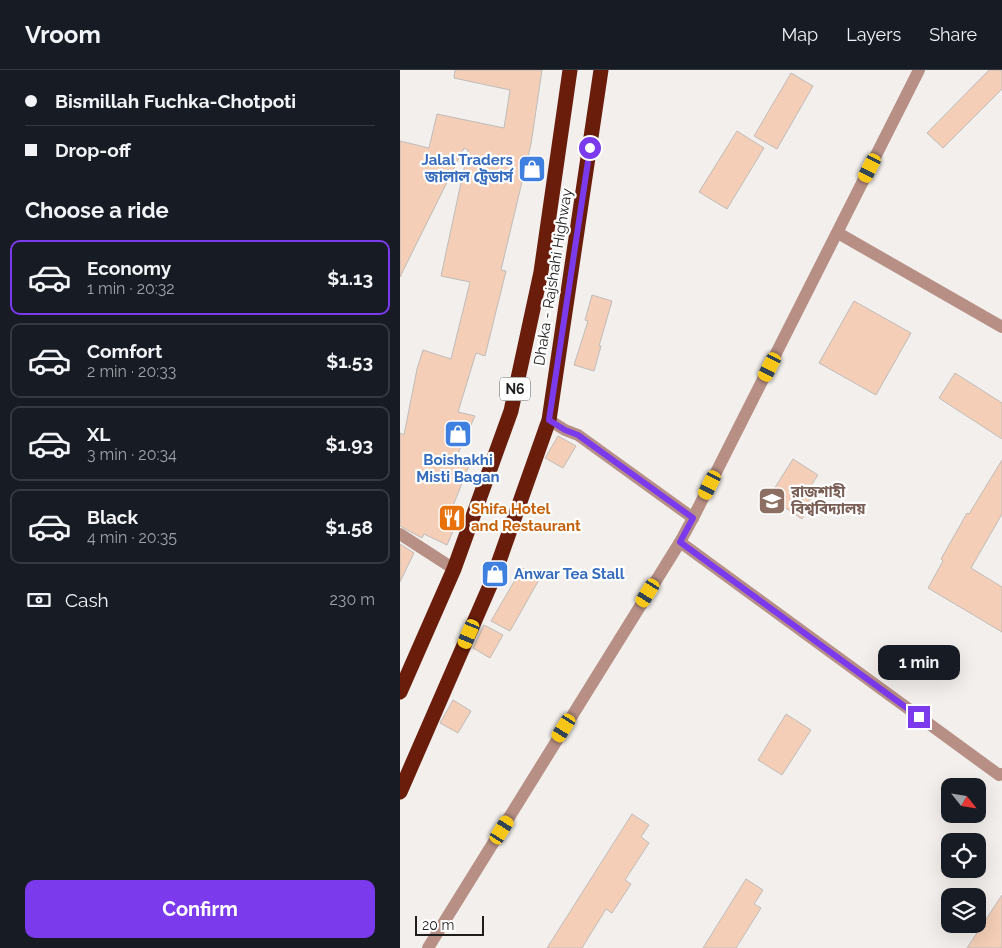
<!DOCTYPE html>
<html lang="en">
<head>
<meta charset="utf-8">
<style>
	:root { --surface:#171b24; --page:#242831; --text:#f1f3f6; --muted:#9ea1a6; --line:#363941; --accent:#7c3aed }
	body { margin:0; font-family:Raleway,"Noto Sans Bengali",sans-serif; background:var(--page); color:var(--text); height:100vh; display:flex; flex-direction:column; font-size:19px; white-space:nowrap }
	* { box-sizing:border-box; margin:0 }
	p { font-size:16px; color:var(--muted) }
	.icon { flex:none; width:28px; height:28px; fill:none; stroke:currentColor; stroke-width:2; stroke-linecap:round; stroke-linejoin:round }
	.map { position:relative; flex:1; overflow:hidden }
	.panel { display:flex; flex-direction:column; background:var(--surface); width:400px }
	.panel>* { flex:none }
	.hud { display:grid; align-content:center; height:110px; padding:0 25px; background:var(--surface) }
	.needle { width:32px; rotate:120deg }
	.buttons { position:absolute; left:541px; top:708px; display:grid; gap:10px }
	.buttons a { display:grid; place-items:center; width:45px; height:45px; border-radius:10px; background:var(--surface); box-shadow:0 5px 20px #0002; font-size:25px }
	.scale { position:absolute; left:15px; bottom:12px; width:69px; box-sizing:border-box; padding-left:5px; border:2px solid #1f1e1d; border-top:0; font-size:14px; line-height:18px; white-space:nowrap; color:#1f1e1d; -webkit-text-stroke:4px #fff; paint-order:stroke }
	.end { position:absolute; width:22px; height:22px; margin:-11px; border:6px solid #7c3aed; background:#fff; box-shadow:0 0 0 2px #fff }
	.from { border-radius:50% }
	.bubble { position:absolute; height:35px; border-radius:10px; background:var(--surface); box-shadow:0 5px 20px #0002; font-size:16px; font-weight:700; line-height:35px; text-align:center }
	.car { position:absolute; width:15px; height:30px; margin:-15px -8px; border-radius:6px; box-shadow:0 0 4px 1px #0007; background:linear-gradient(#f5c518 24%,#345 0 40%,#f5c518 0 76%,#345 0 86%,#f5c518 0) }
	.hud b { display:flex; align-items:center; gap:18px; height:48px; font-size:19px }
	.hud b+b { border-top:1px solid var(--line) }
	.hud i { width:12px; height:12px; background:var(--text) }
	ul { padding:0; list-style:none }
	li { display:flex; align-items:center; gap:15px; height:75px; margin:0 10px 8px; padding:0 15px; border:2px solid var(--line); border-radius:10px }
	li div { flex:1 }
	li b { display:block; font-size:19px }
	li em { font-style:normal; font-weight:700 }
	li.selected { border-color:var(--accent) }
	li>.icon { width:45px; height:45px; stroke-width:1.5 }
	h2 { padding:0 25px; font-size:22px; line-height:60px }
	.pay { display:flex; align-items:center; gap:12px; height:55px; padding:0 25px; font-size:19px }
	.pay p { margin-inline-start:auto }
	.button { display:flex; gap:10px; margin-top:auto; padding:10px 25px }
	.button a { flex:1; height:58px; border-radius:10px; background:var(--accent); color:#fff; font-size:20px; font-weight:700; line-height:58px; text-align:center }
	header { display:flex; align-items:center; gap:30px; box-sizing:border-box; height:70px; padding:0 25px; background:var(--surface); border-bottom:1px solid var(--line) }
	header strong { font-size:24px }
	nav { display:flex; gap:28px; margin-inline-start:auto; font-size:18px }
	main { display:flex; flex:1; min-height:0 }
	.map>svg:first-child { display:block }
	.building { fill:#f4ceb6; stroke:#c0bcba }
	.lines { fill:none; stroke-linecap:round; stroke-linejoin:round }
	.minor { stroke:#b78f85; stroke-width:12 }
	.highway { stroke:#6b1d0b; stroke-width:15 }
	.route { stroke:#7c3aed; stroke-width:6 }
	.labels { text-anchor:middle; stroke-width:4.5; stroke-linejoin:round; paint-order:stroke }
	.shield { fill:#fff; stroke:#626261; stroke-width:1 }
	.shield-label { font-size:14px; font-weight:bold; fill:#1f1e1d }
	.shop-label { font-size:15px; font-weight:bold; fill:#366cbe; stroke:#fff; text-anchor:end }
	.street-label { font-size:15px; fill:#1f1e1d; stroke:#fff }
	.education-label { font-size:15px; font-weight:bold; fill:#785e54; stroke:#fff; text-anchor:start }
	.food-label { font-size:15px; font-weight:bold; fill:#c56008; stroke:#fff; text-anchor:start }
</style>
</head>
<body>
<header>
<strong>Vroom</strong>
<nav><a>Map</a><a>Layers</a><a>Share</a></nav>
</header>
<main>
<section class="panel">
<div class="hud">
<b><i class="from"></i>Bismillah Fuchka-Chotpoti</b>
<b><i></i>Drop-off</b>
</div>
<h2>Choose a ride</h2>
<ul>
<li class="selected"><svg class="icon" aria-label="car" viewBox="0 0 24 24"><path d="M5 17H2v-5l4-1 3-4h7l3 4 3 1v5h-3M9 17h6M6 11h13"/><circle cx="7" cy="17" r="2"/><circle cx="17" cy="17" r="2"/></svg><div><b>Economy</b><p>1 min · 20:32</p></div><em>$1.13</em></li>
<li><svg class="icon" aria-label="car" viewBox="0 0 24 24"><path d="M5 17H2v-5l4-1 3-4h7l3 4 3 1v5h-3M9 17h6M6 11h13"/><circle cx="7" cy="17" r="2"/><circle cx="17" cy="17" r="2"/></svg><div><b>Comfort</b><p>2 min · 20:33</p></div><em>$1.53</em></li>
<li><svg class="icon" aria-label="car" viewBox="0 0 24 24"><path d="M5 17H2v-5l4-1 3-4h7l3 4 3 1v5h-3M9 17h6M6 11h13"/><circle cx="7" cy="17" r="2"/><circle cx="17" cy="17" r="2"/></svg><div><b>XL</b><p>3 min · 20:34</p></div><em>$1.93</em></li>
<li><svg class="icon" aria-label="car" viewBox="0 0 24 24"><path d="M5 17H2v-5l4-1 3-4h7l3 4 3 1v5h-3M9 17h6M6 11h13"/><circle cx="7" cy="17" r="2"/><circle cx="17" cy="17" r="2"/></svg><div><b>Black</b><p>4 min · 20:35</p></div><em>$1.58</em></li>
</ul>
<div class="pay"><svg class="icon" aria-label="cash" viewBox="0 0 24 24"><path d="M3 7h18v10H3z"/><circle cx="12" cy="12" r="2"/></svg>Cash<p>230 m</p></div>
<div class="button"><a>Confirm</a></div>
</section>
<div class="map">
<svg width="602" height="878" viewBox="0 0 602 878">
	<rect width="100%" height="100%" fill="#f2efec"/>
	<!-- building -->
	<g class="building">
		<polygon points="55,0 142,0 131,74 101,200 106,201 85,286 76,283 58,342 75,346 56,388 70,393 51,441 60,445 47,475 24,464 22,468 0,456 0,363 4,365 17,299 23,280 51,289 70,212 41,206 68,80 64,78 0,207 0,71 29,78 37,44 104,58 110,20 54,8"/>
		<polygon points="589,0 602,0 602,19 543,78 527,63"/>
		<polygon points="391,3 413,16 377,79 354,66"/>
		<polygon points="337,61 364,78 327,139 299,122"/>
		<polygon points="192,225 212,231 199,276 201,276 194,301 174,295 188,251 185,250"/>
		<polygon points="454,231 511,263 476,325 419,293"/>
		<polygon points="555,303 602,333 602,369 539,328"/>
		<polygon points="158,366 176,376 163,398 145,388"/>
		<polygon points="393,389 418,405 404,426 413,432 402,449 369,427"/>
		<polygon points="602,390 602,444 571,498 602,517 602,562 528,518 543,491 541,489 567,443 569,444"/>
		<polygon points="0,474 14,483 0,512"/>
		<polygon points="122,498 140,508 110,561 91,551"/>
		<polygon points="84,555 103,565 90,588 73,578"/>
		<polygon points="53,630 71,641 58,663 40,653"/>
		<polygon points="386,644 411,660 382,705 358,690"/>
		<polygon points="232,744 249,755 241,767 249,773 225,810 231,814 212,843 206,839 182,878 147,878"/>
		<polygon points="346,809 363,820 354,834 361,838 336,878 303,878"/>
		<polygon points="602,825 602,878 567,878"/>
	</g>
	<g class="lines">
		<!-- minor -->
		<g class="minor">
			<polyline points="438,163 602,257"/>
			<polyline points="149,350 165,360 178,365 293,448 519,0"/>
			<polyline points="293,448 280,472 599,705 602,704"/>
			<polyline points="0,464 54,499"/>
			<polyline points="28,878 280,472"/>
		</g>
		<!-- highway -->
		<g class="highway">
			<polyline points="0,622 54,499 111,341 141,202 170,0"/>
			<polyline points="0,722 92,511 149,350 201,0"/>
		</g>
	</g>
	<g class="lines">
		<!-- route -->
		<polyline class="route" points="190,78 149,350 165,360 178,365 293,448 280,472 519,647"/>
	</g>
	<!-- icons -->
	<defs>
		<g id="shop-square" transform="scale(1.4375)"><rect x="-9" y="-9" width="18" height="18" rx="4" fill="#3f7fe0" stroke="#fff"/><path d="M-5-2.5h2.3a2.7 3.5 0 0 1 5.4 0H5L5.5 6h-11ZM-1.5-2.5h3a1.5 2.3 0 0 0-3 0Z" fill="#fff"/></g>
		<g id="university-square" transform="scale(1.4375)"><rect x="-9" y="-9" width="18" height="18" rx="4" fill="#8d6e63" stroke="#fff"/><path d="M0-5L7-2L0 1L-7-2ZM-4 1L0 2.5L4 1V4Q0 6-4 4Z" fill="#fff"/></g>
		<g id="restaurant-square" transform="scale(1.4375)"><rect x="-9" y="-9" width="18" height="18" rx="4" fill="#e8710a" stroke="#fff"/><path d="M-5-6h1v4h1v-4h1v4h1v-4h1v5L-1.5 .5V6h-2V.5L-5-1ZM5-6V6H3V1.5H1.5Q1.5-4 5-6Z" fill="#fff"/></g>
	</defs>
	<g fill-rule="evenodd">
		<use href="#shop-square" x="132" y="99"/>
		<use href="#shop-square" x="58" y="364"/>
		<use href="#university-square" x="372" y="431"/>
		<use href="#restaurant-square" x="52" y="448"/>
		<use href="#shop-square" x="95" y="504"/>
	</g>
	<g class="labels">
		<!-- shield labels -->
		<rect class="shield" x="100" y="307.5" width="30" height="23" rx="4"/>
		<g class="shield-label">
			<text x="115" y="324">N6</text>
		</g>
		<!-- shop labels -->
		<g class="shop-label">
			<text x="113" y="95">Jalal Traders<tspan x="113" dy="17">জালাল ট্রেডার্স</tspan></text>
			<text x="58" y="395" text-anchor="middle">Boishakhi<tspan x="58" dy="17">Misti Bagan</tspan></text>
			<text x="114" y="509" text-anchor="start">Anwar Tea Stall</text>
		</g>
		<!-- street labels -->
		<g class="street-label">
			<text transform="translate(153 207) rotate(-81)" y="5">Dhaka - Rajshahi Highway</text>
		</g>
		<!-- education labels -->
		<g class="education-label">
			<text x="391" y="427">রাজশাহী<tspan x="391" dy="17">বিশ্ববিদ্যালয়</tspan></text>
		</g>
		<!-- food labels -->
		<g class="food-label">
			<text x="71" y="444">Shifa Hotel<tspan x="71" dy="17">and Restaurant</tspan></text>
		</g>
	</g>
</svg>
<div class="buttons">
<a><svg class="needle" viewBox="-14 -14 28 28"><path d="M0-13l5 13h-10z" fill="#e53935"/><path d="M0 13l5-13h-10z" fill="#9ea1a6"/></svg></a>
<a><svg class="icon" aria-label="locate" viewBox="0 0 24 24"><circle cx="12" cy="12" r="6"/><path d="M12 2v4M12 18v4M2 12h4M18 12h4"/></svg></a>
<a><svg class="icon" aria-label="layers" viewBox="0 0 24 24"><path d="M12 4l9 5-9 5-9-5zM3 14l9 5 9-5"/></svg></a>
</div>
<div class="scale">20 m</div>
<i class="end from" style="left:190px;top:78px"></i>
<i class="end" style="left:519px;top:647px"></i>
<div class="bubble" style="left:478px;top:575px;width:82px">1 min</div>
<i class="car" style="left:470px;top:98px;rotate:207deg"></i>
<i class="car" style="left:370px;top:297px;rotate:207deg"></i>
<i class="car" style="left:310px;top:415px;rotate:207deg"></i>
<i class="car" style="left:248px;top:523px;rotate:212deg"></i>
<i class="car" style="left:69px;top:564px;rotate:203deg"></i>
<i class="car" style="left:164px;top:658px;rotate:212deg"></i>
<i class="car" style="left:102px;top:760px;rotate:32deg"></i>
</div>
</main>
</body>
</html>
